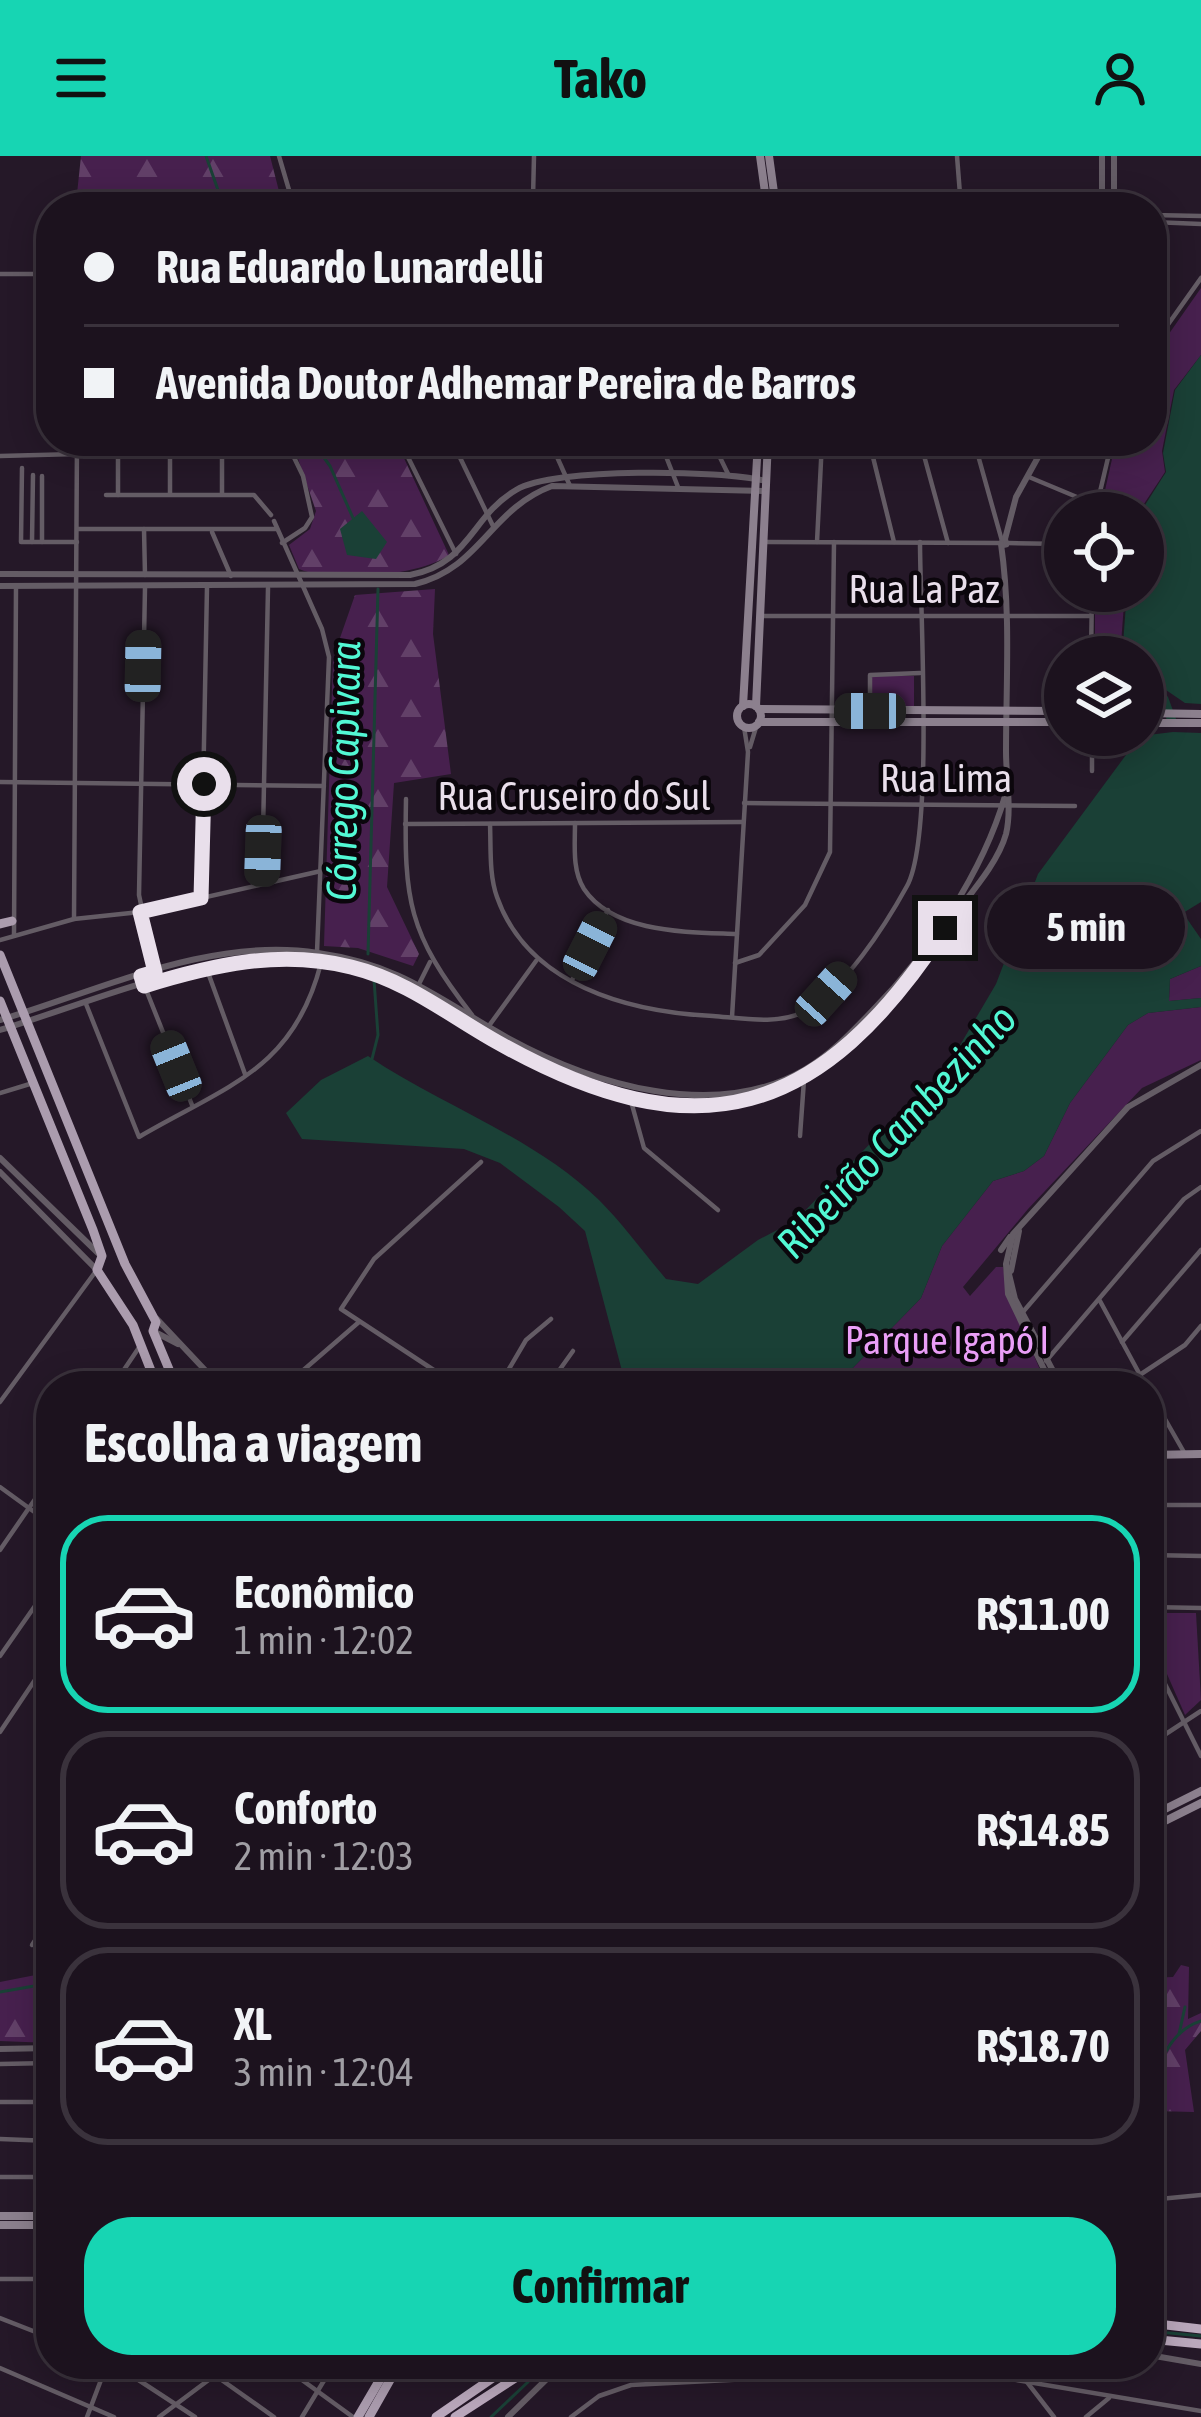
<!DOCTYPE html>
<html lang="pt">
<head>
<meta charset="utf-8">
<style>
	:root { --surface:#1c121e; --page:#29202b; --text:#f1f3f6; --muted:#a09ea4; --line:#3a323c; --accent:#17d5b3 }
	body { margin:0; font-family:"Asap Condensed",sans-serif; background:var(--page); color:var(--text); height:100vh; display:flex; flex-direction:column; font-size:45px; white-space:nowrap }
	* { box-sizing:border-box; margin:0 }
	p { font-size:39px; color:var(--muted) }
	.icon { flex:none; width:66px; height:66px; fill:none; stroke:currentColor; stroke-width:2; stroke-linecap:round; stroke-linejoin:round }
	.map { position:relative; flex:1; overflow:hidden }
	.details { position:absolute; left:36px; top:1215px; width:1128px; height:1008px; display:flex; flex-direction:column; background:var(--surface); border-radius:48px; box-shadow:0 6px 30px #0003,0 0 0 3px var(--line) }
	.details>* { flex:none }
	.hud { position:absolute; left:36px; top:36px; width:1131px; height:264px; border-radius:48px; box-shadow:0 6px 30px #0003,0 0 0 3px var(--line); display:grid; align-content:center; height:264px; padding:0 48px; background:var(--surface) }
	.fabs { position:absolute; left:1044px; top:336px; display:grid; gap:24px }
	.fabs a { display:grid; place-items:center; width:120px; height:120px; border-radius:50%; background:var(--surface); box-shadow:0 6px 30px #0003,0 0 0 3px var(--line); font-size:60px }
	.end { position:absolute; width:54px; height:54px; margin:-27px; border:15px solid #e9dfeb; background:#111; box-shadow:0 0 0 6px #111 }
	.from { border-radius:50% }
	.bubble { position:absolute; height:84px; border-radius:42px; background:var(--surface); box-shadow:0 6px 30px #0003,0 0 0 3px var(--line); font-size:39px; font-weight:700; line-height:84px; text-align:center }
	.car { position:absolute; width:36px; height:72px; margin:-36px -18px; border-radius:15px; box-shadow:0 0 9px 3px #0007; background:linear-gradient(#222 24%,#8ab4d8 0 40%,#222 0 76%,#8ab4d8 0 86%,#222 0) }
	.hud b { display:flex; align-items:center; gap:42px; height:114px; font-size:45px }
	.hud b+b { border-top:3px solid var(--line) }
	.hud i { width:30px; height:30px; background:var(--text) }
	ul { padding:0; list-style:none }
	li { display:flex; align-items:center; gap:36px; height:198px; margin:0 24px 18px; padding:0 24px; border:6px solid var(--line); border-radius:48px }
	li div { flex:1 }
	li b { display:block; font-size:45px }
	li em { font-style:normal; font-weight:700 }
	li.selected { border-color:var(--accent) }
	li>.icon { width:108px; height:108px; stroke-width:1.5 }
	h2 { padding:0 48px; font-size:54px; line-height:144px }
	.cta { display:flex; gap:24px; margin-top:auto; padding:24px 48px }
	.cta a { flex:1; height:138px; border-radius:48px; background:var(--accent); color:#111; font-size:48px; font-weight:700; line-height:138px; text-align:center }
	header { display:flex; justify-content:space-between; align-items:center; height:156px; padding:0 48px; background:var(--accent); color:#111; font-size:54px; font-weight:700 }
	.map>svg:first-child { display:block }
	.forest { fill:url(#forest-firs) }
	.green { fill:#47204e }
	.water { fill:#1a4036 }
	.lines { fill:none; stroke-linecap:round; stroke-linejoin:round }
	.stream { stroke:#1a4036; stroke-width:3 }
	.river { stroke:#1a4036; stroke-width:9 }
	.minor { stroke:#645c65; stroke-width:4.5 }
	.tertiary { stroke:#645c65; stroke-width:6 }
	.secondary { stroke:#8c808e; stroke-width:8 }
	.primary { stroke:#ab9cae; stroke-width:9 }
	.trunk { stroke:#baa8bc; stroke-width:9 }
	.route { stroke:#e9dfeb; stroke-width:15 }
	.labels { text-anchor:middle; stroke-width:9; stroke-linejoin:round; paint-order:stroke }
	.street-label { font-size:39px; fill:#e9dfeb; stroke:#0b060c }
	.park-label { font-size:39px; fill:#eb9ff8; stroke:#0b060c }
	.water-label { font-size:42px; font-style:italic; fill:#52f8d4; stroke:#0b060c }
</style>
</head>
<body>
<header><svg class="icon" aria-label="menu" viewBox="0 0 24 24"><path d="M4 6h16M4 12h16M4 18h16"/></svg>Tako<svg class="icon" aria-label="person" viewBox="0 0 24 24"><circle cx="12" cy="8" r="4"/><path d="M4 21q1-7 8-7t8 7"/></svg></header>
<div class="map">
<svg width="1201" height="2261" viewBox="0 0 1201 2261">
	<defs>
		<pattern id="forest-firs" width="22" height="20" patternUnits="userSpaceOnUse" patternTransform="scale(3)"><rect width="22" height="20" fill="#47204e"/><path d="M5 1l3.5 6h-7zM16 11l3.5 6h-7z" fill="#624068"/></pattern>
	</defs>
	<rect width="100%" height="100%" fill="#251828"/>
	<!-- forest -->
	<g class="forest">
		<polygon points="81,0 270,0 283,51 176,51 175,40 77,38"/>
		<path d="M 292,285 L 396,285 L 449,399 C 420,420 332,427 299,413 L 289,389 L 310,373 L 316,355 Z"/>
		<polygon points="435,433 433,478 451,618 394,627 387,731 419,798 413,810 358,792 324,790 333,502 355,439"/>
		<polygon points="1181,1809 1189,1811 1188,1863 1201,1857 1201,1875 1185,1894 1194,1956 1155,1955 1149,1963 1149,1822 1173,1821"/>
		<polygon points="51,1816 51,1887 0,1885 0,1826"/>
	</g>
	<!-- green -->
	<g class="green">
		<polygon points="1201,132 1201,199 1174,234 1162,295 1165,316 1138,357 1100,357 1116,285 1152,285 1152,202"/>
		<polygon points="1095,435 1125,435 1120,501 1095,501"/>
		<polygon points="872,520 914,520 914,550 871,550"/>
		<polygon points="1201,810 1201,842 1169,845 1170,823"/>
		<polygon points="1201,851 1201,904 1142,932 1028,1053 963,1131 970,1140 996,1111 1003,1111 1008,1139 1047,1230 826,1230 844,1221 921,1142 942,1090 993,1025 1024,1015 1044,1000 1070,947 1128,869 1148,857"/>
		<polygon points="1149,1457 1196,1457 1201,1544 1185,1559 1149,1477"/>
	</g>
	<!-- water -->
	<g class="water">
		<polygon points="1201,199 1201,548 1185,547 1166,534 1153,545 1143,540 1143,501 1122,501 1127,435 1143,435 1140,357 1166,316 1163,297 1175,234"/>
		<polygon points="362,355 387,386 376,403 347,399 340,373"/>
		<path d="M 1173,576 L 1201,577 L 1201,746 L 1183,757 L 1201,783 L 1201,810 L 1170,823 L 1169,845 L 1201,842 L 1201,851 L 1148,857 L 1128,869 L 1070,947 L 1044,1000 L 1024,1015 L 993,1025 L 942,1090 L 921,1142 L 844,1221 L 826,1230 L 626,1230 L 585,1075 L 559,1051 L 500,1007 L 464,993 L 302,983 L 286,957 L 321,924 L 368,900 C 442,950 534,981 599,1044 C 623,1068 644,1097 666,1123 L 698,1128 L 758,1084 L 796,1064 L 893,964 L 936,930 L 996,828 L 1038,718 L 1140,580 Z"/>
	</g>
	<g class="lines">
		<!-- stream -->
		<g class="stream">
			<polyline points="206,0 224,51"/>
			<polyline points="312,285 330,310 353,362"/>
			<polyline points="368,798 378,433"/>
			<polyline points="372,903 378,879 374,824"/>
			<polyline points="0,1836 51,1827"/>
			<polyline points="1179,1878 1185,1851"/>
			<path d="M 1149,1947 C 1156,1915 1166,1876 1201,1865"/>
			<polyline points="1149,2175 1201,2180"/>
			<polyline points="491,2261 528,2226"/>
		</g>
		<!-- river -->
		<polyline class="river" points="1164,543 1172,565"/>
		<!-- minor -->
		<g class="minor">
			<polyline points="279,0 294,51"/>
			<polyline points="957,0 961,51"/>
			<polyline points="290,39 951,51"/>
			<polyline points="533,42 534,0"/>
			<polyline points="78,51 79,38"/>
			<polyline points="1152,59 1201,60"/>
			<polyline points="1152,66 1201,68"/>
			<polyline points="0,118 51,118"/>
			<polyline points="1152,191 1201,122"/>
			<polyline points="400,285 456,398"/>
			<polyline points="452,285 493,370"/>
			<polyline points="550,285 570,330"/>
			<polyline points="660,285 678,331"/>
			<polyline points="712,285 729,320"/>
			<polyline points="869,285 894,386"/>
			<polyline points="920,285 948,387"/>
			<polyline points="974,285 1002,385"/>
			<polyline points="0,300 77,298"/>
			<polyline points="22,312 21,386 77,386"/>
			<polyline points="1029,321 1096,349"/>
			<polyline points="170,338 170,285"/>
			<polyline points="222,338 222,285"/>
			<polyline points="106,339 254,339 271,359"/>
			<polyline points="118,339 118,285"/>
			<polyline points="1095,357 1112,285"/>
			<polyline points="274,365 322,473 329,501 317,796"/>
			<polyline points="78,373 276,373"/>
			<polyline points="144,373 145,419"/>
			<polyline points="212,376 231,420"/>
			<polygon points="1006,384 1007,389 1002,390 1001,386"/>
			<polyline points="32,386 33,319"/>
			<polyline points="42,386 42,320"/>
			<polyline points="767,386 1001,387"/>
			<polyline points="817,386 822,285"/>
			<polyline points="282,387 305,372 312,361 303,320 286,285"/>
			<polyline points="1008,387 1065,388"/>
			<polyline points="145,432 139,739 155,814"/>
			<polyline points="763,460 1091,460"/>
			<polyline points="1091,501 1092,435"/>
			<polyline points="870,553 870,519 920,517"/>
			<polyline points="1092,579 1092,615"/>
			<polyline points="750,591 757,568"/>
			<polyline points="0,626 324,630"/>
			<path d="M 406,643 C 404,745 408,777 472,859"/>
			<polyline points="744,647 1075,650"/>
			<path d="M 575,667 C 575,689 572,714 584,733 C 614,778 690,776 737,778"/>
			<polyline points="405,668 743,666"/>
			<path d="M 490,668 C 491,692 489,719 497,741 C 528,829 628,856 713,860 C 740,862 779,869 803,856 C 844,834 885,770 907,730 C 934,681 920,455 920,386"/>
			<polyline points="262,726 268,432"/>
			<polyline points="201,742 207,431"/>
			<polyline points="74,763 77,285"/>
			<polyline points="14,779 16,431"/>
			<polyline points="0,784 74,763 140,756 321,715"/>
			<polyline points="735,807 759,799 805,749 830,696 834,386"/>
			<polyline points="206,811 245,918"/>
			<polyline points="572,824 608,754"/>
			<polyline points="143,826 192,949"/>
			<polyline points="416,834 430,806"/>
			<path d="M 86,848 L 139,981 C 226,930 294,914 321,807"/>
			<polyline points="732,861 748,596 744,571"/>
			<polyline points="483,878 536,805"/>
			<polyline points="0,937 33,927"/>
			<polyline points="629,938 644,992 718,1054"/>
			<polyline points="800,980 804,924"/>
			<polyline points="1100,1145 1146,1230"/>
			<polyline points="1022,1157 1153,1005 1201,975"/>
			<polyline points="1122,1186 1201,1094"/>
			<polyline points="1046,1205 1184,1043 1201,1031"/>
			<polyline points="113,1230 140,1190"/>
			<polyline points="285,1230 359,1166"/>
			<polyline points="458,1230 341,1153 374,1103 481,1006"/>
			<polyline points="499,1230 526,1184 551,1163"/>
			<polyline points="548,1230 573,1195"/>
			<polyline points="1123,1230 1185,1189 1201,1170"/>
			<polyline points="1149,1235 1185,1298"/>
			<polyline points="0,1246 96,1115"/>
			<polyline points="0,1331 51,1368"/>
			<polyline points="1149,1349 1201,1349"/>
			<polyline points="0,1394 51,1320"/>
			<polyline points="1149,1399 1201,1400"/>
			<polyline points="1149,1451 1201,1452"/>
			<polyline points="1149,1496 1201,1600"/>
			<polyline points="0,1500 51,1427"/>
			<polyline points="0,1576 51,1500"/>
			<polyline points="1149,1589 1201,1555"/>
			<polyline points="32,1789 51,1760"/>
			<polyline points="0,1908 51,1907"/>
			<polyline points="0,1946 51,1946"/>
			<polyline points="0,1983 51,1985"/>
			<polyline points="0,2021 51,2021"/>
			<polyline points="1149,2044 1201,2039"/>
			<polyline points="0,2123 51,2123"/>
			<polyline points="0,2162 51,2182"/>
			<polyline points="114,2208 195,2261"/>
			<polyline points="199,2208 274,2261"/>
			<polyline points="280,2208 353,2261"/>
			<polyline points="1013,2208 1054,2261"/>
			<polyline points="0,2212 114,2261"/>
			<polyline points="87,2261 107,2208"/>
			<polyline points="159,2261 230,2208"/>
			<polyline points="302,2261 334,2208"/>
			<polyline points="571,2261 599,2240 631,2229 951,2213 1201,2255"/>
			<polyline points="1086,2261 1109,2242"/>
		</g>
		<!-- tertiary -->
		<g class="tertiary">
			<polyline points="1102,51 1102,0"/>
			<polyline points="1114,51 1114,0"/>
			<polyline points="1005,383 1016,341 1047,285"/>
			<path d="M 0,418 L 410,419 C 470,408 471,360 516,334 C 554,311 721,314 766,325"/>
			<path d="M 0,430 L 415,428 C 480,413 490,353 552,330 L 765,335"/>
			<path d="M 0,864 C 101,834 211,780 318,797 C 402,809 438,843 508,882 C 592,928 714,966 804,914 C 830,899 851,877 872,855 C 929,797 983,716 1005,640"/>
			<path d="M 0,874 C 101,843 209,793 317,805 C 434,819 514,915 631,939 C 793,972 863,893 947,769 C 966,742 997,710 1006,678 C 1012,653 1006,622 1006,596 C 1006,526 1011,457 1001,388"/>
			<polyline points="0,1002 99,1098"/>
			<polyline points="0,1016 97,1114"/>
			<polyline points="1001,1094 1010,1081"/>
			<polyline points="1008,1114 1015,1143 1061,1230"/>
			<polyline points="1011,1115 1019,1075"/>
			<polyline points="157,1163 220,1230"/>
			<polyline points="153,1175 178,1188"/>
			<polyline points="1052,1230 1008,1138 1006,1108 1013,1078 1128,951 1201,909"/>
			<polyline points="0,1893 51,1892"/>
			<polyline points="43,2069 51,2041"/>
			<polyline points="1149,2199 1201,2208"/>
			<polyline points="508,2261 562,2208"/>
		</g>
		<!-- secondary -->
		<g class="secondary">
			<polyline points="760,0 767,51"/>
			<polyline points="769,0 776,51"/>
			<circle cx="749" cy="560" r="12"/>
			<polyline points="743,550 758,285"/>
			<polyline points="756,550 768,285"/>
			<polyline points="759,553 1065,555"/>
			<polyline points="1143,557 1201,558"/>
			<polyline points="759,566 1065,566"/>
			<polyline points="1143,567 1201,567"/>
			<polyline points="1149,1299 1201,1298"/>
			<polyline points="1149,1661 1201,1635"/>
			<polyline points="1149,1673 1201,1647"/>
			<polyline points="0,2060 51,2060"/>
			<polyline points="0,2069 51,2069"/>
		</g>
		<!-- primary -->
		<g class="primary">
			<polyline points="0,768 12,765"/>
			<polyline points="0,799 125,1108 156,1166 153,1175 176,1230"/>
			<polyline points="0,845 93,1074 102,1100 97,1114 133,1169 157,1230"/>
			<polyline points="358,2261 389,2208"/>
			<polyline points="369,2261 399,2208"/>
		</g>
		<!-- trunk -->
		<g class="trunk">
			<polyline points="1149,2167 1201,2173"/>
			<polyline points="1149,2183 1201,2188"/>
			<polyline points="436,2261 513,2208"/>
			<polyline points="455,2261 537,2208"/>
		</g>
	</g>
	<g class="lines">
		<!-- route -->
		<path class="route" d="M 204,628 L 201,742 L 140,756 L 155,816 L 141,820 L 144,830 C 212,809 280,793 351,811 C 408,825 447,858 497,886 C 699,1000 821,961 945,772"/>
	</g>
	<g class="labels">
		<!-- street labels -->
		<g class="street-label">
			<text x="924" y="447">Rua La Paz</text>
			<text x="946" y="636">Rua Lima</text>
			<text x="574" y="654">Rua Cruseiro do Sul</text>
		</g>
		<!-- park labels -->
		<g class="park-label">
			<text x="947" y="1198">Parque Igapó I</text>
		</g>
		<!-- water labels -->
		<g class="water-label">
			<text transform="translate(343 615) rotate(-89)" y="15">Córrego Capivara</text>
			<text transform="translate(896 975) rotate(-47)" y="15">Ribeirão Cambezinho</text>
		</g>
	</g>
</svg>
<div class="fabs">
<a><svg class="icon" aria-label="locate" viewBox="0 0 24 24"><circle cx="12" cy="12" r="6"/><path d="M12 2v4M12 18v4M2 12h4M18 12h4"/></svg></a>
<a><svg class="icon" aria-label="layers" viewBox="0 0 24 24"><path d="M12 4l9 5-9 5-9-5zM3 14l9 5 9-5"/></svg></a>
</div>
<i class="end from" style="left:204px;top:628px"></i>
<i class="end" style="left:945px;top:772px"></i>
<div class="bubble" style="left:987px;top:729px;width:198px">5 min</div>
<i class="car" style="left:143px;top:510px;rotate:1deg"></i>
<i class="car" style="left:870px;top:555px;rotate:270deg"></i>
<i class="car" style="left:263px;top:695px;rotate:182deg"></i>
<i class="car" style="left:590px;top:790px;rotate:27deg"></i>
<i class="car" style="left:826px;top:838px;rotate:42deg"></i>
<i class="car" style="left:176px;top:910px;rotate:338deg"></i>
<div class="hud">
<b><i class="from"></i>Rua Eduardo Lunardelli</b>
<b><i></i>Avenida Doutor Adhemar Pereira de Barros</b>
</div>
<section class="details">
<h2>Escolha a viagem</h2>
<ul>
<li class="selected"><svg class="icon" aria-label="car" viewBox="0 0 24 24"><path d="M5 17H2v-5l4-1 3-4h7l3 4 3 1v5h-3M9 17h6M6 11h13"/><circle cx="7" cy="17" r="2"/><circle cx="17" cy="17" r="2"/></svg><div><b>Econômico</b><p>1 min · 12:02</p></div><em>R$11.00</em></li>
<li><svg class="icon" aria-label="car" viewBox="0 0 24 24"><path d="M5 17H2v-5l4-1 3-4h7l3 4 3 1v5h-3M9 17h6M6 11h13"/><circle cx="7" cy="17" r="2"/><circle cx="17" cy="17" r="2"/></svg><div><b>Conforto</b><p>2 min · 12:03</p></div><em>R$14.85</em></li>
<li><svg class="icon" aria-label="car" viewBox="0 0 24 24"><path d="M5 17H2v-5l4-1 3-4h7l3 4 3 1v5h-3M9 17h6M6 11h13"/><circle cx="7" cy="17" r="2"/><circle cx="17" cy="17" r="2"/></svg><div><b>XL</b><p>3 min · 12:04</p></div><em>R$18.70</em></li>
</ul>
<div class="cta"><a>Confirmar</a></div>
</section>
</div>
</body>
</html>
